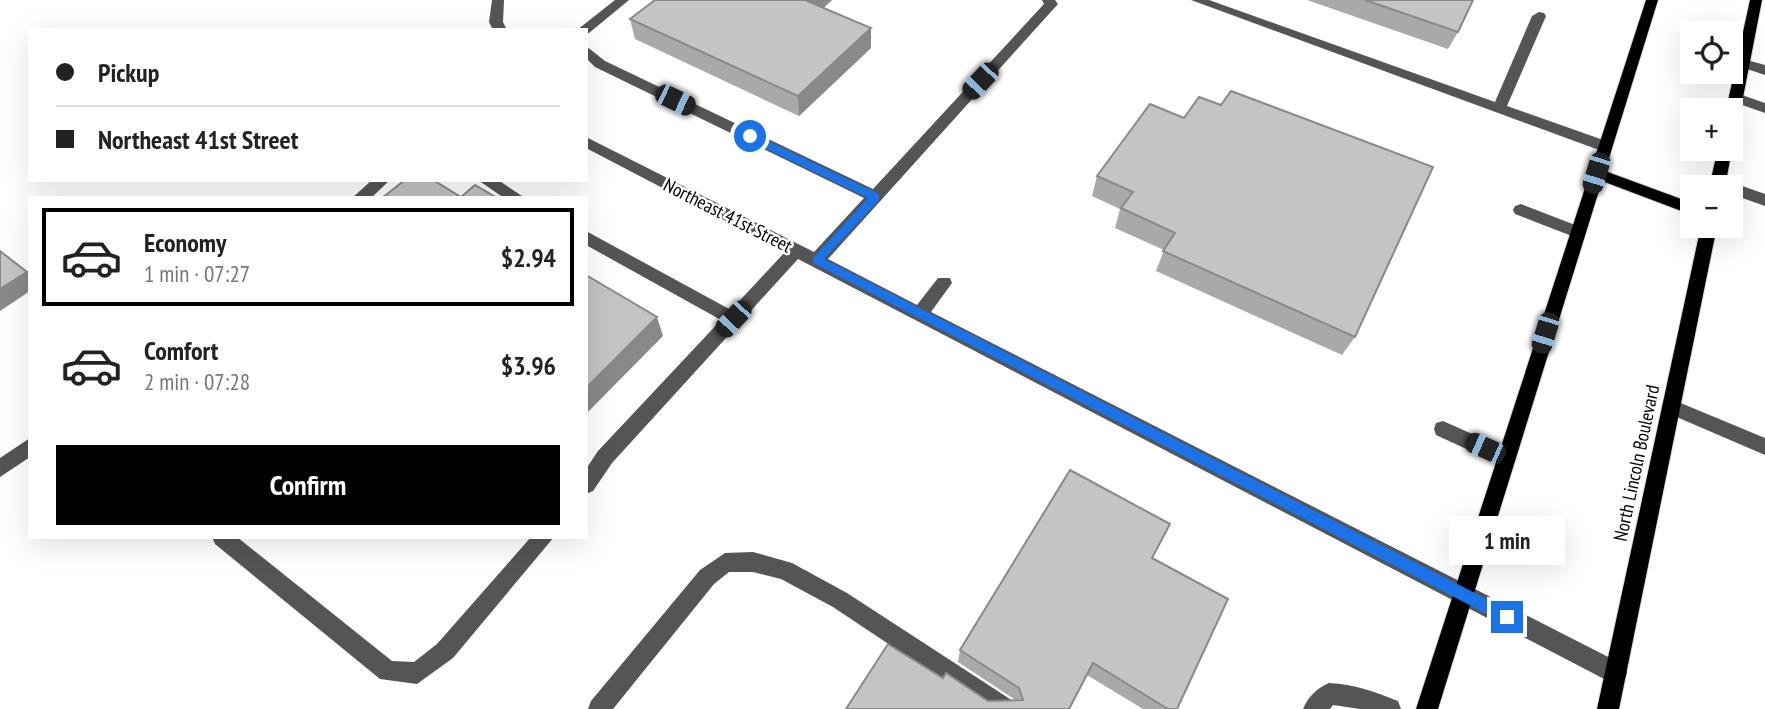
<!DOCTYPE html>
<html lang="en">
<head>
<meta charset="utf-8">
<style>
	:root { --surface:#fff; --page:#f2f2f2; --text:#222; --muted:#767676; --line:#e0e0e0; --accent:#000 }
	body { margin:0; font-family:"PT Sans Narrow",sans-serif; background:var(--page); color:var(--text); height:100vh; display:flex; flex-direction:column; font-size:26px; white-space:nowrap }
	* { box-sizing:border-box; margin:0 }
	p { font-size:23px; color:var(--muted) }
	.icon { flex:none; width:38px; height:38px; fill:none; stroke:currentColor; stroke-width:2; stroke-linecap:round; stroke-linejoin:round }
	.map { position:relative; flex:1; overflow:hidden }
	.side { position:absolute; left:28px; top:196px; width:560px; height:343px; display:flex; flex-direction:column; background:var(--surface); border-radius:0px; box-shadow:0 7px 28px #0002 }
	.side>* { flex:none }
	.banner { position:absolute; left:28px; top:28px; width:560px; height:154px; border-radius:0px; box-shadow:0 7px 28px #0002; display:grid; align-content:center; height:154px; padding:0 28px; background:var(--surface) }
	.fabs { position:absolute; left:1680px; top:21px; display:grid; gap:14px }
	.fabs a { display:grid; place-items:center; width:63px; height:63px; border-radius:0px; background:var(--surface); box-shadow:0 7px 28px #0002; font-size:35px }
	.end { position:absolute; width:32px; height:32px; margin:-16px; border:9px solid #1a73e8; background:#fff; box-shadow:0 0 0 4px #fff }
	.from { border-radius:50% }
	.bubble { position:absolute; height:49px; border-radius:0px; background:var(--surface); box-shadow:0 7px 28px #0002; font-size:23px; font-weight:800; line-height:49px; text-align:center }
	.car { position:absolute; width:21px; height:42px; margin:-21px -10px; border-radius:9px; box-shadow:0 0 5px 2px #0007; background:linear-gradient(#222 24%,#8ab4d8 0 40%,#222 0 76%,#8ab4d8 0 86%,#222 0) }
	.banner b { display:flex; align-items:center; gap:24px; height:66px; font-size:26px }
	.banner b+b { border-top:2px solid var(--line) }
	.banner i { width:18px; height:18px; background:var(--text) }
	ul { padding:12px 0 0; list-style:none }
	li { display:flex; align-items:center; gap:21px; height:98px; margin:0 14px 10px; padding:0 14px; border:4px solid transparent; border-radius:0px }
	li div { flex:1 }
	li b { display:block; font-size:26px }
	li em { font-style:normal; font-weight:800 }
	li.current { border-color:var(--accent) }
	li>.icon { width:63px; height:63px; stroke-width:1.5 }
	.action { display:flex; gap:14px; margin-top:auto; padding:14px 28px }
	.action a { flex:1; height:80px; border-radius:0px; background:var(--accent); color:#fff; font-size:28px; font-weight:800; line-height:80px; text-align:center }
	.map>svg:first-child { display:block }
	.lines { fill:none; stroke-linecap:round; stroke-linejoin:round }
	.major-casing { stroke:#dbdbdb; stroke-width:2 }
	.minor { fill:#555; fill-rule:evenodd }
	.major { fill:#000; fill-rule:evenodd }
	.wall { fill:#a9a9a9 }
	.shaded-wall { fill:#898989 }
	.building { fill:#c4c4c4; stroke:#898989; stroke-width:2 }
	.route { fill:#1a73e8 }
	.labels { text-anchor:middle; stroke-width:5; stroke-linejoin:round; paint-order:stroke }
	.street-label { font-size:19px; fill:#000; stroke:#fff }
</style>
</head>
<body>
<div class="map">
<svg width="1765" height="709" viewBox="0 0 1765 709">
	<rect width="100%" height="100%" fill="#fff"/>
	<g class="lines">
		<!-- major casing -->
		<g class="major-casing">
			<g id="major">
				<polygon points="1646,0 1658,0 1605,171 1692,203 1692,215 1602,181 1438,709 1416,709"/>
				<polygon points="1750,0 1762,0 1738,123 1731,128 1731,110 1726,110"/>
				<polygon points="1731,146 1732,149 1725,187 1709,187 1718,149 1731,149"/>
				<polygon points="1701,226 1717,226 1619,709 1597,709"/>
			</g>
		</g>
		<!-- minor -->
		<g class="minor">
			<polygon points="492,0 504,0 503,22 507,30 493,30 489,22"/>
			<polygon points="615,0 629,0 589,33 586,34 586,30 577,30"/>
			<polygon points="1042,0 1055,0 1058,4 828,259 917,305 938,278 950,278 952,283 931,312 1624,665 1627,673 1624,681 1616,684 1608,681 798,259 612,463 593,491 586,494 586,469 598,451 721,320 586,245 586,231 731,310 785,252 586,148 586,137 814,252 864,198 595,67 586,58 586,46 605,61 873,189 1044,4"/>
			<polygon points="1191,0 1209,0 1495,102 1532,16 1539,12 1544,13 1546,16 1507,106 1609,142 1611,146 1609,150 1599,150"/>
			<polygon points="1743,59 1765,65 1765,75 1738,66 1738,60"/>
			<polygon points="1736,93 1765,103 1765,113 1731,101 1729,98"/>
			<polygon points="372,180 390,180 371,198 352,198"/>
			<polygon points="478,180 498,180 525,198 504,198"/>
			<polygon points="1731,182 1765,194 1765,206 1731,194 1731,187 1724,187"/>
			<polygon points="1521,204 1583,228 1585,232 1577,238 1515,214 1513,210 1515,206"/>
			<polygon points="1671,399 1765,438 1765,455 1665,412 1662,407 1665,402"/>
			<polygon points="1443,421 1513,452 1515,458 1513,464 1506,466 1499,464 1436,435 1434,429 1436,423"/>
			<polygon points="30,438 30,457 0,477 0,458"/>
			<polygon points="212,537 237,537 392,661 414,662 437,644 531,537 554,537 453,658 417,684 380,679 215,544"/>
			<polygon points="753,552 792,563 847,593 1013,701 1016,709 986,709 833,607 781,579 753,572 729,572 714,584 613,709 588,709 591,701 700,570 725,553"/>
			<path d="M 1329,683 C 1354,684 1375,692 1398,701 L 1401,709 L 1360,709 L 1333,705 L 1330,709 L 1303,709 C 1308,697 1317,688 1329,683 Z"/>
		</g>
		<!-- major -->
		<use href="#major" class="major"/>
	</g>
	<!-- wall -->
	<g class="wall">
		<polygon points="655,0 832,0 823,8 871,28 871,48 799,116 635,39 630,19"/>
		<polygon points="1307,0 1473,0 1458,32 1448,49"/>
		<polygon points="1150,104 1355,337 1342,355 1156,271 1164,250 1115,228 1120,209 1092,196 1097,176"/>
		<polygon points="1152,558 1177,709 1143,709 1087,675 1069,709 846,709 943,678 988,701 1015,700 1014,699 958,662 960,650"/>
	</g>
	<!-- shaded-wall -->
	<g class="shaded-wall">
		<polygon points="808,0 832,0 808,22 807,1"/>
		<polygon points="871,28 871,48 799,116 798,96"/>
		<polygon points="27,272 30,275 30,291 0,311 0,289"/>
		<polygon points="657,317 663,336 586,414 586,388"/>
	</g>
	<!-- building -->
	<g class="building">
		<polygon points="655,0 808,0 807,1 871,28 798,96 630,19"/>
		<polygon points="1365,0 1473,0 1458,32"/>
		<polygon points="1231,91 1433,167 1355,337 1163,251 1175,233 1121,208 1133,192 1097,176 1150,104 1184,118 1199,97 1221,105"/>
		<polygon points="405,180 433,180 461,197 475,185 497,198 382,198"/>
		<polygon points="0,251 27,272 0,289"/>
		<polygon points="586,275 657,317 586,388"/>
		<polygon points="1070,470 1170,524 1152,558 1228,599 1177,709 1168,709 1093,663 1069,709 846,709 888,644 943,678 946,673 988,701 1023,700 1019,688 960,650"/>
	</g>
	<!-- route -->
	<polygon class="route" points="746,134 753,134 879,194 879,200 824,259 1512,612 1512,622 1502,622 813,263 813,258 868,198 746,139"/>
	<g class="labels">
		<!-- street labels -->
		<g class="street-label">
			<text transform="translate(728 215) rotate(27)" y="7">Northeast 41st Street</text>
			<text transform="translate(1636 463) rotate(-78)" y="7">North Lincoln Boulevard</text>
		</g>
	</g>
</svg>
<div class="fabs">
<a><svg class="icon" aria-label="locate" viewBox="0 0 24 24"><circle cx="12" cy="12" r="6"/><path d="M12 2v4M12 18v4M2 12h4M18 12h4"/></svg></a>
<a>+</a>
<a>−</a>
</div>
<i class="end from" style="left:750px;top:136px"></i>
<i class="end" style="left:1507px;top:617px"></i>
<div class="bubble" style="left:1449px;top:516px;width:116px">1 min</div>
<i class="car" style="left:980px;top:81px;rotate:223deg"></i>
<i class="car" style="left:675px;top:100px;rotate:116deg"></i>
<i class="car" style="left:1596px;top:173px;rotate:197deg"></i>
<i class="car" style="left:733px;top:319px;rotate:223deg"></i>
<i class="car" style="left:1545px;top:333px;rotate:197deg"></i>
<i class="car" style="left:1485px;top:448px;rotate:294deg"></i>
<div class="banner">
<b><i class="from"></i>Pickup</b>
<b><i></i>Northeast 41st Street</b>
</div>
<section class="side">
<ul>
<li class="current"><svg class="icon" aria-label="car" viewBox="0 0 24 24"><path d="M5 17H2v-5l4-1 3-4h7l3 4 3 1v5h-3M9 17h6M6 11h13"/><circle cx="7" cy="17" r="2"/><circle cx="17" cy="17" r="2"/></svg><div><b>Economy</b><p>1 min · 07:27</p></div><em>$2.94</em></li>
<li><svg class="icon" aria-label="car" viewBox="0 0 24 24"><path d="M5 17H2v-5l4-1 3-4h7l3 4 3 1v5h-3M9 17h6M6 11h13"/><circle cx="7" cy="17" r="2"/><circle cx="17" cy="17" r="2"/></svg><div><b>Comfort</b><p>2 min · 07:28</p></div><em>$3.96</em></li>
</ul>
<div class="action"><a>Confirm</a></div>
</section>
</div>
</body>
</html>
